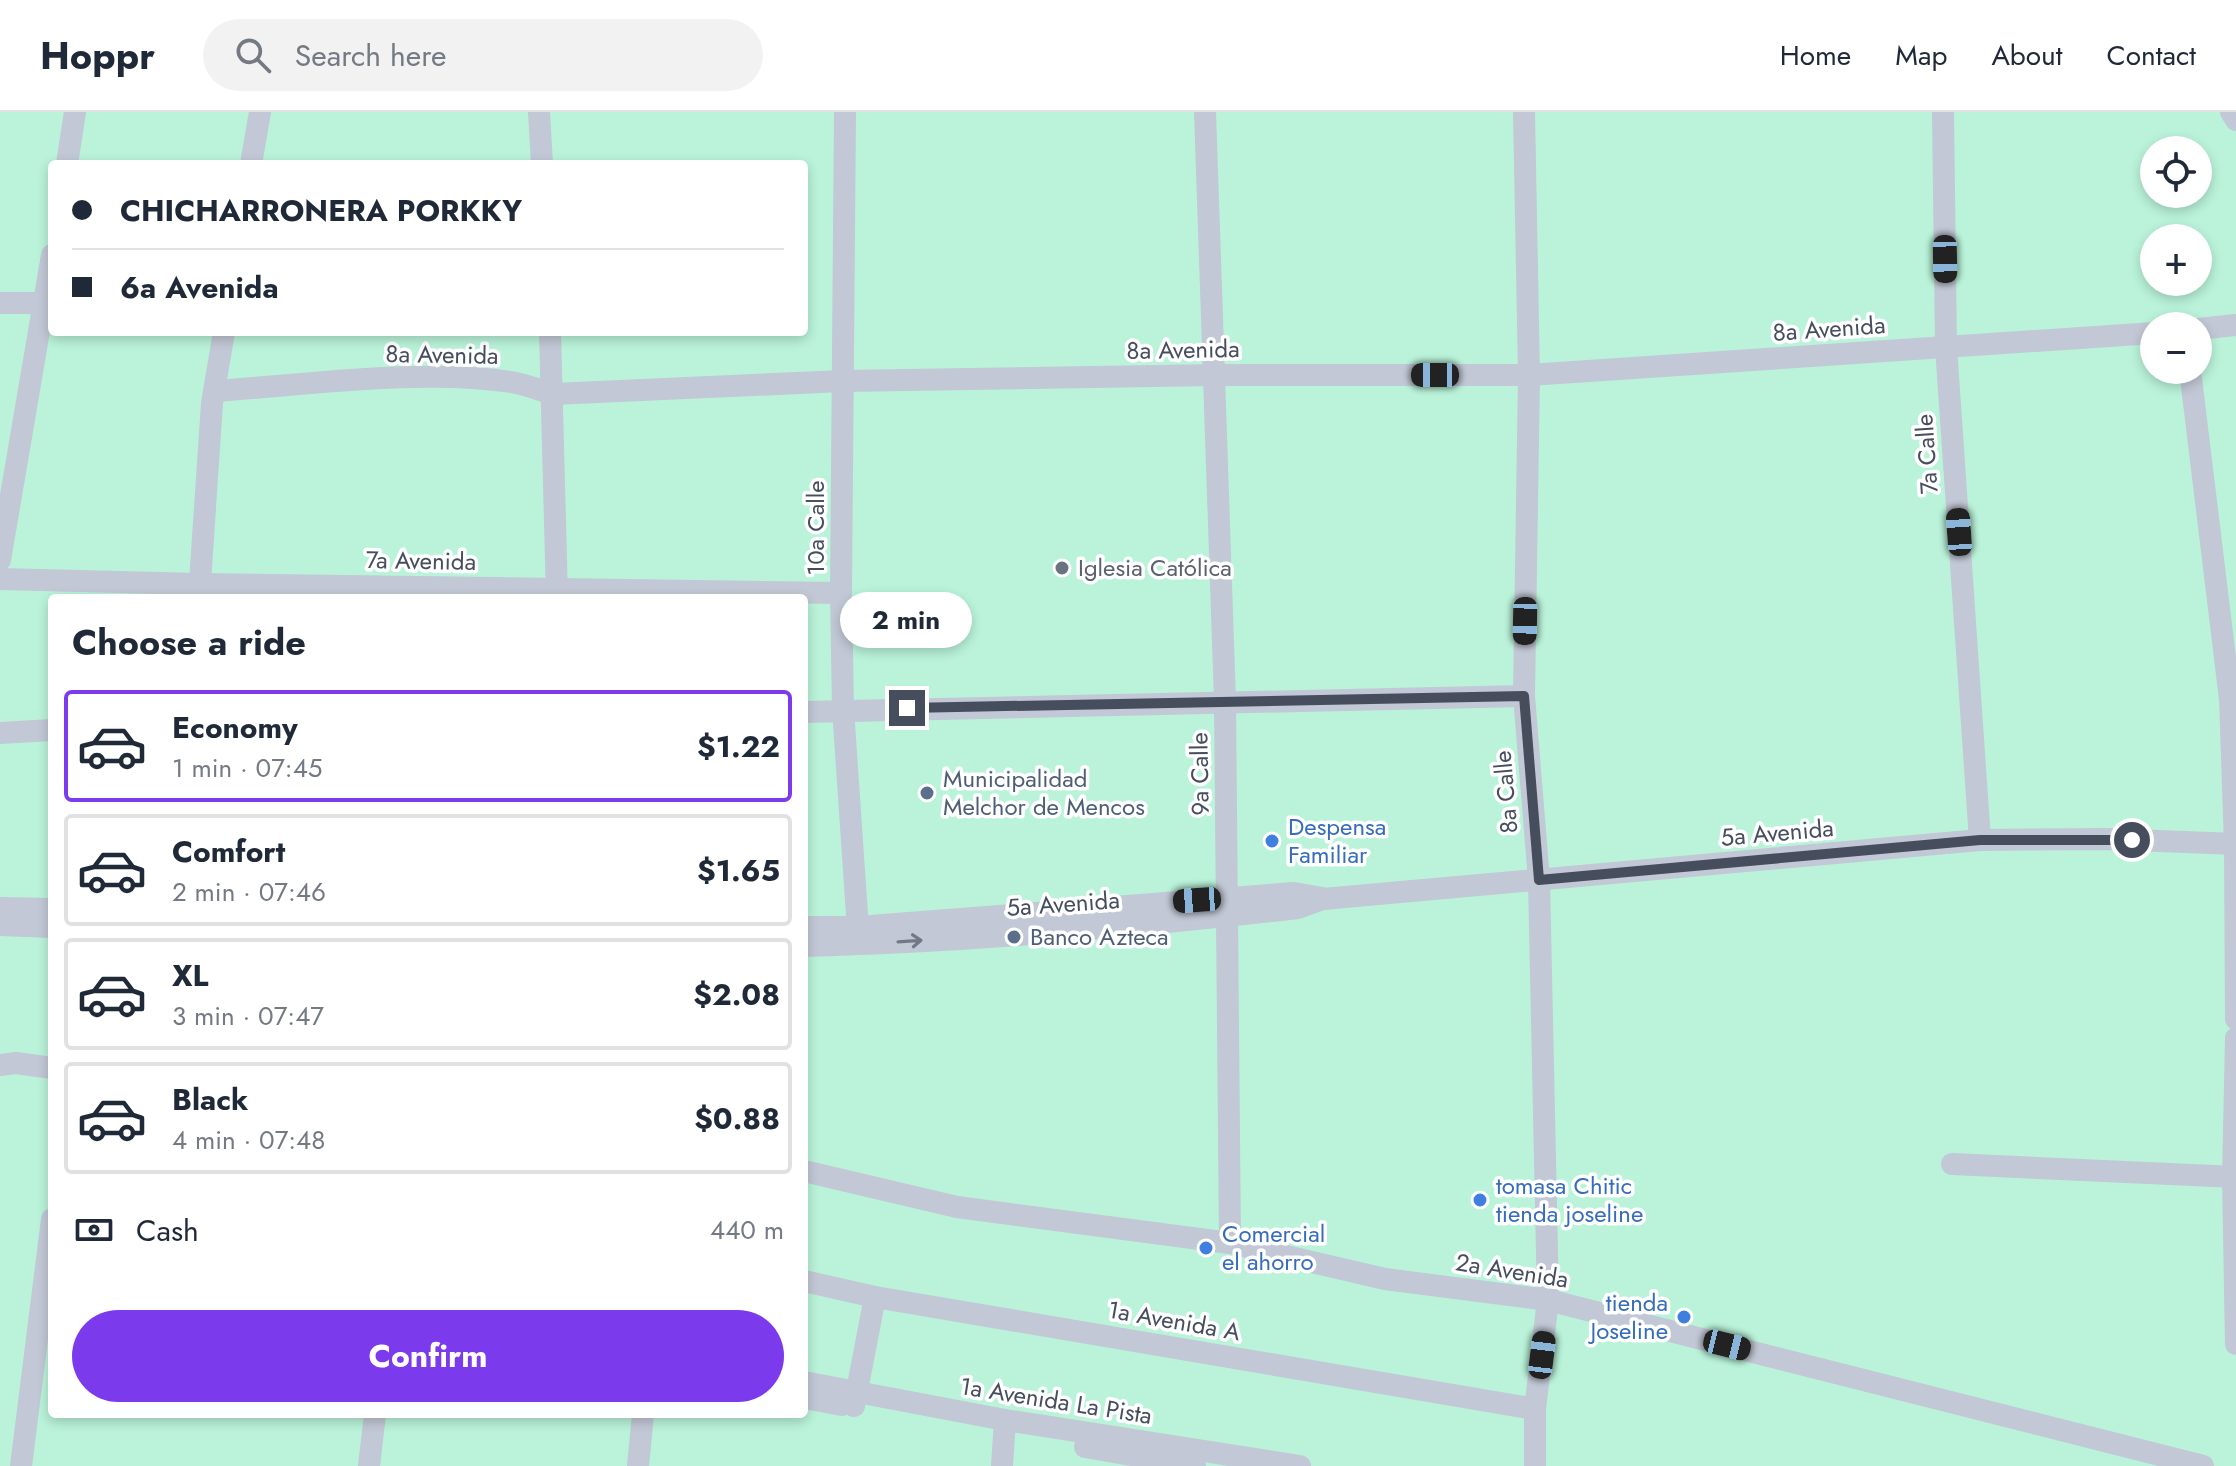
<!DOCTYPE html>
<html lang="en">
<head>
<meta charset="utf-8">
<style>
	:root { --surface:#fff; --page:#f2f2f3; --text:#1f2937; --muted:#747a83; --line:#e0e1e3; --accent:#7c3aed }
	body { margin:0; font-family:Jost,sans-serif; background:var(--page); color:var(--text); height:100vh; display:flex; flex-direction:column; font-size:30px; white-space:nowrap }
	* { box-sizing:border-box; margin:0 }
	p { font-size:26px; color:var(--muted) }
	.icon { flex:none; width:44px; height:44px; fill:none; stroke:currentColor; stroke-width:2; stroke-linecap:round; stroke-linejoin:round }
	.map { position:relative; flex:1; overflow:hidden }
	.details { position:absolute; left:48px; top:482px; width:760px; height:824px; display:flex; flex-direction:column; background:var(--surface); border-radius:8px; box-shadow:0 4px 12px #0003 }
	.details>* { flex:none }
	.banner { position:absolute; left:48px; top:48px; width:760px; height:176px; border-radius:8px; box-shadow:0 4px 12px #0003; display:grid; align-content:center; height:176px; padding:0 24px; background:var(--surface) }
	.buttons { position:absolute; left:2140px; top:24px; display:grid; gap:16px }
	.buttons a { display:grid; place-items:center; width:72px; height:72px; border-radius:50%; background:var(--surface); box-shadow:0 4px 12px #0003; font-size:40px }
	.end { position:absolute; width:36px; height:36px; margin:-18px; border:10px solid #464e5e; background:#fff; box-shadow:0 0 0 4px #fff }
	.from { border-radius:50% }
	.bubble { position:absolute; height:56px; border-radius:28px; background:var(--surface); box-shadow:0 4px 12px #0003; font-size:26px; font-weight:700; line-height:56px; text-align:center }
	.car { position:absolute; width:24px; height:48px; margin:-24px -12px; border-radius:10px; box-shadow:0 0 6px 2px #0007; background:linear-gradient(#222 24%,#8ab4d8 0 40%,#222 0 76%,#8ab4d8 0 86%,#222 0) }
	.banner b { display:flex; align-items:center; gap:28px; height:76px; font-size:30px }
	.banner b+b { border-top:2px solid var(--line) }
	.banner i { width:20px; height:20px; background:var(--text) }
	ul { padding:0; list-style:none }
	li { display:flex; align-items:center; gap:24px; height:112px; margin:0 16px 12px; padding:0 8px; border:4px solid var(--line); border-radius:8px }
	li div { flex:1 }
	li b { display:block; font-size:30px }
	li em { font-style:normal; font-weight:700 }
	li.selected { border-color:var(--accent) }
	li>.icon { width:72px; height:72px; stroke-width:1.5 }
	h2 { padding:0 24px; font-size:36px; line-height:96px }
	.pay { display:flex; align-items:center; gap:20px; height:88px; padding:0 24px; font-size:30px }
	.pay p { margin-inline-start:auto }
	.button { display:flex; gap:16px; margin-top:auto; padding:16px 24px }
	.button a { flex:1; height:92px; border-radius:48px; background:var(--accent); color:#fff; font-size:32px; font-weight:700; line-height:92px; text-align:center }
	header { display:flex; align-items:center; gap:48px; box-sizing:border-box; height:112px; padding:0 40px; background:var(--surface); border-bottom:2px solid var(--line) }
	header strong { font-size:38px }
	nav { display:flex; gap:44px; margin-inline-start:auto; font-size:28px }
	.search { width:560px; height:72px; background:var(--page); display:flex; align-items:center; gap:20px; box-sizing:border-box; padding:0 28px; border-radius:44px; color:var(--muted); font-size:30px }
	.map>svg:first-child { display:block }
	.green { fill:#baf3da; fill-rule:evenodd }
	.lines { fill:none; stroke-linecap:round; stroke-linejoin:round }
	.minor { stroke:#c2c8d5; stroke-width:22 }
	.oneway { stroke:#717988 }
	.route { stroke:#464e5e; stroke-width:10 }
	.worship-dot { fill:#6b7280; stroke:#fff; stroke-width:3 }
	.service-dot { fill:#5c6f8a; stroke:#fff; stroke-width:3 }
	.shop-dot { fill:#3f7fe0; stroke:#fff; stroke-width:3 }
	.labels { text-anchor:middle; stroke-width:7; stroke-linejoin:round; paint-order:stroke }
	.street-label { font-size:24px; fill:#464e5e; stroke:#fff }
	.worship-label { font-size:24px; fill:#5b616d; stroke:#fff; text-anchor:start }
	.service-label { font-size:24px; fill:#4e5e75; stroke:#fff; text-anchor:start }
	.shop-label { font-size:24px; fill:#366cbe; stroke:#fff; text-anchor:start }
</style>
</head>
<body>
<header>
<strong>Hoppr</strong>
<div class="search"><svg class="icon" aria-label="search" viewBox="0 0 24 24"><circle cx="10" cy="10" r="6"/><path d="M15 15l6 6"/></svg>Search here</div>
<nav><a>Home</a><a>Map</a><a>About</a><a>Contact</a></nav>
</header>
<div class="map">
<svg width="2236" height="1354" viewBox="0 0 2236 1354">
	<rect width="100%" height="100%" fill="#f2efef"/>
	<!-- green -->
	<path class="green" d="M 0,0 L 2236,0 L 2236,1354 L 0,1354 ZM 2154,38 L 2198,38 L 2198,82 L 2154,82 ZM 52,52 L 804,52 L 804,220 L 52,220 ZM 2154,126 L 2198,126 L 2198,170 L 2154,170 ZM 2154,214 L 2198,214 L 2198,258 L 2154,258 ZM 52,486 L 804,486 L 804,1302 L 52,1302 Z"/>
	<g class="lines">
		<!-- minor -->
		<g class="minor">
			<polyline points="539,0 542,52"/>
			<polyline points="845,0 841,481 843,597 859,832"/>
			<polyline points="1205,0 1225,589 1230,1131"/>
			<polyline points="1524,0 1529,263 1524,584 1539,768 1548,1188 1535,1297 1535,1354"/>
			<polyline points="1943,0 1946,235 1980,728"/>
			<polyline points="2231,0 2236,8"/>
			<polyline points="67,52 75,0"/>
			<polyline points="251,52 260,0"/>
			<polyline points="0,191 52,191"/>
			<polyline points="2198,217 2236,213"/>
			<polyline points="550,220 557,486"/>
			<polyline points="2190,258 2230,587 2235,732 2236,907"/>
			<path d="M 214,279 C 306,273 421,256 511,270 C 525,272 539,278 553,282 L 843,269 L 1215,263 L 1529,263 L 2154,221"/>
			<polyline points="0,448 52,143"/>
			<polyline points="0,467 200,472 841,481"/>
			<polyline points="199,485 212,291 224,220"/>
			<polyline points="804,600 1524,584"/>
			<polyline points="0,621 52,618"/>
			<polyline points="0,796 52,797"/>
			<polyline points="0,813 52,815"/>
			<polyline points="804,815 857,815 1294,781 1322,786"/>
			<path d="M 804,834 C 969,830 1134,815 1298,796 L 1323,787 L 1980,728 L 2107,727 L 2236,732"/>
			<polyline points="2236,926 2233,1065 2236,1232"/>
			<polyline points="0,953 16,951 52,956"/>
			<polyline points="1952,1052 2236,1065"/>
			<polyline points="804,1059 957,1095 1230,1131 1385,1167 1548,1188 2203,1354"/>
			<polyline points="804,1169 875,1185 1535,1297"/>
			<polyline points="804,1270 1005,1308 1300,1354"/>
			<polyline points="804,1286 842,1293"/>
			<polyline points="854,1294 875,1185"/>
			<polyline points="1085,1335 1195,1354"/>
			<polyline points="21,1354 52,1107"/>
			<polyline points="369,1354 375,1302"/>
			<polyline points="638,1354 643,1302"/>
			<polyline points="1002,1354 1005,1308"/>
		</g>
	</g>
	<!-- one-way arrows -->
	<defs><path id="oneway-shaft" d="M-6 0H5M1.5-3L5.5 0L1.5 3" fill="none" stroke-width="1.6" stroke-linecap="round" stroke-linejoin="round" transform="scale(2)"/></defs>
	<use class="oneway" href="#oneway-shaft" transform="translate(910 829) rotate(-4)"/>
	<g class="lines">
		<!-- route -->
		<polyline class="route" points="907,596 1524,584 1539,768 1980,728 2132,728"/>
	</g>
	<!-- markers -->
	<circle class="worship-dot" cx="1062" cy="456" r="8"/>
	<g class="service-dot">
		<circle cx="927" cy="681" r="8"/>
		<circle cx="1014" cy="825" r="8"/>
	</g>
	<g class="shop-dot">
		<circle cx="1272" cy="729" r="8"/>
		<circle cx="1480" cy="1088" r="8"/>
		<circle cx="1206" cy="1136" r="8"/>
		<circle cx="1684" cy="1205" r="8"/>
	</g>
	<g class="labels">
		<!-- street labels -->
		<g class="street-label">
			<text transform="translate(1829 217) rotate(-4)" y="8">8a Avenida</text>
			<text transform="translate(1183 238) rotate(-1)" y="8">8a Avenida</text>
			<text transform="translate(442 243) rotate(1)" y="8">8a Avenida</text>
			<text transform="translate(1927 342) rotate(-94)" y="8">7a Calle</text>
			<text transform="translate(816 416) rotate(-90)" y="8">10a Calle</text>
			<text transform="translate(421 449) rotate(1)" y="8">7a Avenida</text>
			<text transform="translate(1200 662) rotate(-91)" y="8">9a Calle</text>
			<text transform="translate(1506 680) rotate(-95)" y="8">8a Calle</text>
			<text transform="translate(1777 721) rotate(-5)" y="8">5a Avenida</text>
			<text transform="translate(1063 792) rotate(-4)" y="8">5a Avenida</text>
			<text transform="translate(1512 1159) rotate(9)" y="8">2a Avenida</text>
			<text transform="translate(1174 1209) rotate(10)" y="8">1a Avenida A</text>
			<text transform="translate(1056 1289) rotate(9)" y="8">1a Avenida La Pista</text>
		</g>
		<!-- worship labels -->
		<g class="worship-label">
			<text x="1078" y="464">Iglesia Católica</text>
		</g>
		<!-- service labels -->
		<g class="service-label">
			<text x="943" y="675">Municipalidad<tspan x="943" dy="28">Melchor de Mencos</tspan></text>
			<text x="1030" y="833">Banco Azteca</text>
		</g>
		<!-- shop labels -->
		<g class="shop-label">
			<text x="1288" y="723">Despensa<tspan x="1288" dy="28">Familiar</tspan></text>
			<text x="1496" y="1082">tomasa Chitic<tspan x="1496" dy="28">tienda joseline</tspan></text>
			<text x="1222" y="1130">Comercial<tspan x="1222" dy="28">el ahorro</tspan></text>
			<text x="1668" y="1199" text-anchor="end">tienda<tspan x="1668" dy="28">Joseline</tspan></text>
		</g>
	</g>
</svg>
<div class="buttons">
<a><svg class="icon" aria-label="locate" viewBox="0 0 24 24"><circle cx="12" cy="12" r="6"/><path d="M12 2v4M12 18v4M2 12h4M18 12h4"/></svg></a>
<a>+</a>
<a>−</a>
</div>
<i class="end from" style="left:2132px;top:728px"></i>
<i class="end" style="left:907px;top:596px"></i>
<div class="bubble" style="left:840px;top:480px;width:132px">2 min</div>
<i class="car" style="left:1945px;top:147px;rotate:179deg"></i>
<i class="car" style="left:1435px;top:263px;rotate:270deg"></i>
<i class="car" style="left:1959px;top:420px;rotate:356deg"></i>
<i class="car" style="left:1525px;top:509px;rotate:181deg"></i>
<i class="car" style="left:1197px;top:788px;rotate:266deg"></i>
<i class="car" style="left:1727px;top:1233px;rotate:104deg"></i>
<i class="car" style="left:1542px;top:1243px;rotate:7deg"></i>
<div class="banner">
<b><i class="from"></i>CHICHARRONERA PORKKY</b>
<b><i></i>6a Avenida</b>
</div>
<section class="details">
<h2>Choose a ride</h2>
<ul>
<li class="selected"><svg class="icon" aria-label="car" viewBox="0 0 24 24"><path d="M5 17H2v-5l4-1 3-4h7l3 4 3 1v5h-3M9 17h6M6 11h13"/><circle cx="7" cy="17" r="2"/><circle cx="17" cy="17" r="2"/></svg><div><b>Economy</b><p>1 min · 07:45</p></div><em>$1.22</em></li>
<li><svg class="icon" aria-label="car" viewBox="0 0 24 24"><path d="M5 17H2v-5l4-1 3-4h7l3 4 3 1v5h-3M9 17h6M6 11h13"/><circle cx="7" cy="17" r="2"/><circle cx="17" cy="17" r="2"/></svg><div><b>Comfort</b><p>2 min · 07:46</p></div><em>$1.65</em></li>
<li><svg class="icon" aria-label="car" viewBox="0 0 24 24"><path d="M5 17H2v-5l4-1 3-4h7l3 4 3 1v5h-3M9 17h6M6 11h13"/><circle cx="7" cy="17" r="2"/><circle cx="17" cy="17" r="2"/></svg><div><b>XL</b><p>3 min · 07:47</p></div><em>$2.08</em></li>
<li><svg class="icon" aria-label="car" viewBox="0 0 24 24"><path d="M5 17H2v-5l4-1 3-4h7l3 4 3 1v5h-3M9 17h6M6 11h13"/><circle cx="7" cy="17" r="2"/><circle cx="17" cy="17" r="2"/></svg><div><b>Black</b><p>4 min · 07:48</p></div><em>$0.88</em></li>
</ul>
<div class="pay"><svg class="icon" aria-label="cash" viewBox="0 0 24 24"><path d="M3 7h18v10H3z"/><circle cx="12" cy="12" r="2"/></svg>Cash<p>440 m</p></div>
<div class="button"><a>Confirm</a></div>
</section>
</div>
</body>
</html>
